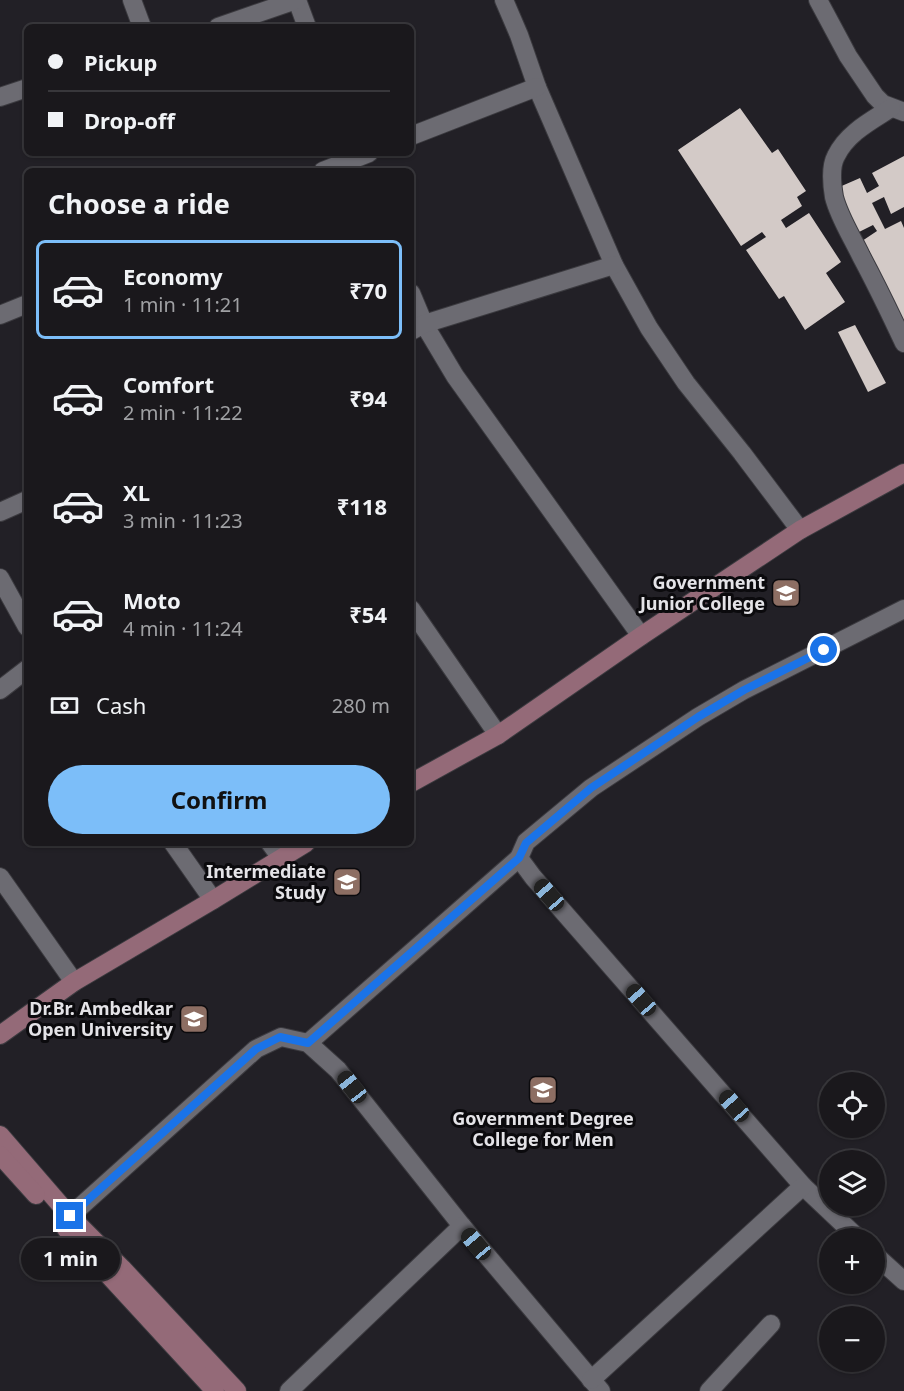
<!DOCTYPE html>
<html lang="en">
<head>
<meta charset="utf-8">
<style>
	:root { --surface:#1a181c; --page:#272529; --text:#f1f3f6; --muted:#9fa0a3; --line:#38373b; --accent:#7cbef9 }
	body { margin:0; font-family:"Noto Sans",sans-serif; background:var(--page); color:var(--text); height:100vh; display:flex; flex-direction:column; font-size:22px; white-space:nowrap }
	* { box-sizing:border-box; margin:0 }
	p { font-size:20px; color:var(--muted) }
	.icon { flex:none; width:33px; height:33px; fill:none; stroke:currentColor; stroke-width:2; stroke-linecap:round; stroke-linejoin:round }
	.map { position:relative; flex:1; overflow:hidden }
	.sheet { position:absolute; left:24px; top:168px; width:390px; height:678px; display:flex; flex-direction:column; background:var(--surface); border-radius:9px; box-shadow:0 2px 4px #0004,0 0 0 2px var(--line) }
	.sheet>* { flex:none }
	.guide { position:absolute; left:24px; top:24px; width:390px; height:132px; border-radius:9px; box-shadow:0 2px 4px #0004,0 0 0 2px var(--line); display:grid; align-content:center; height:132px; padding:0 24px; background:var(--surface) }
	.controls { position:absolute; left:819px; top:1072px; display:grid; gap:12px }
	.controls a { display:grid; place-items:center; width:66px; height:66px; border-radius:50%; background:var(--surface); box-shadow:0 2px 4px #0004,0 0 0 2px var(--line); font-size:30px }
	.end { position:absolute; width:27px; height:27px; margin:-14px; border:8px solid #1a73e8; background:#fff; box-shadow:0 0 0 3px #fff }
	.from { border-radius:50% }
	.bubble { position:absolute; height:42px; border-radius:21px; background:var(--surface); box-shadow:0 2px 4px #0004,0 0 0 2px var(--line); font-size:20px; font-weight:700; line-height:42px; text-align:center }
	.car { position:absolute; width:18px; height:36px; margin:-18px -9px; border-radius:8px; box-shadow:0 0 4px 2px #0007; background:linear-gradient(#222 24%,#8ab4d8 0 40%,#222 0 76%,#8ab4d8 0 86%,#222 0) }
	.guide b { display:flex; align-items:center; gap:21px; height:57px; font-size:22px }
	.guide b+b { border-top:2px solid var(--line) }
	.guide i { width:15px; height:15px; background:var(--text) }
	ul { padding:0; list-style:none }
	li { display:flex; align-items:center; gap:18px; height:99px; margin:0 12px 9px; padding:0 12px; border:3px solid transparent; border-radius:9px }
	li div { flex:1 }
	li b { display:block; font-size:22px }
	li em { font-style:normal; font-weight:700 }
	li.on { border-color:var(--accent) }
	li>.icon { width:54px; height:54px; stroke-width:1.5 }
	h2 { padding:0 24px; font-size:27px; line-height:72px }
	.pay { display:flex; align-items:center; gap:15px; height:66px; padding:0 24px; font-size:22px }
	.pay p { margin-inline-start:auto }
	.primary-button { display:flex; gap:12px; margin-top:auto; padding:12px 24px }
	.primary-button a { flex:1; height:69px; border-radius:36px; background:var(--accent); color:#111; font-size:24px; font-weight:700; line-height:69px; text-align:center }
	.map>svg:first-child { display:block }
	.building { fill:#d3cac7 }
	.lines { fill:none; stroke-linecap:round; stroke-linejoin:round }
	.street-casing { stroke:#3b3a3f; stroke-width:20 }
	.secondary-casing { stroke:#3b3a3f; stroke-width:20 }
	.street { stroke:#6c6b72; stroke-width:18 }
	.secondary { stroke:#946a78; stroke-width:18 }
	.route { stroke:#1a73e8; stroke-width:8 }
	.labels { text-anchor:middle; stroke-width:6; stroke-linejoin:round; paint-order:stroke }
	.poi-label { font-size:18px; font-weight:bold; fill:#e4e3e7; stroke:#0b0a0d; text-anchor:end }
</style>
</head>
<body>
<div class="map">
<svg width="904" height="1391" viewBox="0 0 904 1391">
	<rect width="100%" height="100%" fill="#222026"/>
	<!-- building -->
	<g class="building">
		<polygon points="740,108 772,153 778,149 806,191 797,197 802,206 781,220 786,228 809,213 841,262 826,273 845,302 805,330 784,296 779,299 746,250 766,237 762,232 741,246 678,150"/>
		<polygon points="904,156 904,207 891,214 884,197 872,203 885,229 901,221 904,228 904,325 862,241 877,231 873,225 859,232 837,188 860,178 867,193 879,186 872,173"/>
		<polygon points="855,325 886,383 868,392 838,332"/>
	</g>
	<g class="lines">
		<!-- street casing -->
		<g class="street-casing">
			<g id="street">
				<polyline points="132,0 142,27"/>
				<polyline points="297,0 307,27"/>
				<polyline points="504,0 519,35 537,87 614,265 649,328 686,383 742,453 800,530"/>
				<polyline points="818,0 848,56 875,96 883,104 904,112"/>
				<polyline points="218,27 296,0"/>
				<polyline points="0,97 27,88"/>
				<path d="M 891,108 C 871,121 847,133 836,156 C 830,167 832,185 834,197 C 839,217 852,237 861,256 C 876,284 890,313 904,343"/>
				<polyline points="411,136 537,87"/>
				<polyline points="323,171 369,153"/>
				<polyline points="411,293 424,324 455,376 641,636"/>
				<polyline points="0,315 27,304"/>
				<polyline points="411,331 424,324 614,265"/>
				<polyline points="0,512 27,500"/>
				<polyline points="0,578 27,627"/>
				<polyline points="411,609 498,735"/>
				<polyline points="0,690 27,669"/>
				<polyline points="173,843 213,900"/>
				<polyline points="270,843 281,858"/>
				<polyline points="0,877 74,982"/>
				<polyline points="308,1043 519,858"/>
				<polyline points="70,1216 256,1049 281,1037 308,1043 338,1070 462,1226 601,1391"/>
				<polyline points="859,1239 803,1186 533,877 519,858 526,842 591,788 698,717 744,690 904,609"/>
				<polyline points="874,1254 904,1281"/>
				<polyline points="591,1380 803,1186"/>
				<polyline points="289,1391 462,1226"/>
				<polyline points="709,1391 771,1324"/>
			</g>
		</g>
		<!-- secondary casing -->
		<g class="secondary-casing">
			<g id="secondary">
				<polyline points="411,783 498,735 641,636 800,530 904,473"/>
				<polyline points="0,1035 74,982 213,900 306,843"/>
				<polyline points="0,1135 70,1216 122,1268 237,1391"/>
				<polyline points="0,1155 36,1195"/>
				<polyline points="66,1229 215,1391"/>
			</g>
		</g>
		<!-- street -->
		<use href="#street" class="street"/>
		<!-- secondary -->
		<use href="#secondary" class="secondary"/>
	</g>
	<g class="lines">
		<!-- route -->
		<polyline class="route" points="70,1216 256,1049 280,1037 308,1043 519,858 526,843 591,788 698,717 744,690 824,650"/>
	</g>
	<!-- icons -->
	<defs>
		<g id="school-square" transform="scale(1.5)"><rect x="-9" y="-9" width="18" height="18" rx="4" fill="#8d6e63" stroke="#0b0a0d"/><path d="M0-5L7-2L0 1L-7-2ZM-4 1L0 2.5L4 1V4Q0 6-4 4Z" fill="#fff"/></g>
		<g id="university-square" transform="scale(1.5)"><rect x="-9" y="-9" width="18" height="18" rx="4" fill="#8d6e63" stroke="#0b0a0d"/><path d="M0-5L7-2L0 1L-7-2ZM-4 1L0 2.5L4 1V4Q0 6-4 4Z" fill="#fff"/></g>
	</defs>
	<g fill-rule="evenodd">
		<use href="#school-square" x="786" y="593"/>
		<use href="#school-square" x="347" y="882"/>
		<use href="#university-square" x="194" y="1019"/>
		<use href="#university-square" x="543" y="1090"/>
	</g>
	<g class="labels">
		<!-- poi labels -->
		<g class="poi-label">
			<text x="765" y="589">Government<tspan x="765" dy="21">Junior College</tspan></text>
			<text x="326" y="878">Intermediate<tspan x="326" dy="21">Study</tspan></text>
			<text x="173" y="1015">Dr.Br. Ambedkar<tspan x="173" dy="21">Open University</tspan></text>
			<text x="543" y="1125" text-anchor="middle">Government Degree<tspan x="543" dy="21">College for Men</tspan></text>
		</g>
	</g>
</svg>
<div class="controls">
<a><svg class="icon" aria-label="locate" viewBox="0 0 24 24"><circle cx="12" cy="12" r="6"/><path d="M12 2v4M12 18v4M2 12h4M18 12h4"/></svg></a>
<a><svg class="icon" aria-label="layers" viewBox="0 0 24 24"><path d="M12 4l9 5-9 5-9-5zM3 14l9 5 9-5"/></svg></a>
<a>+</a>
<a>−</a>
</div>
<i class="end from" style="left:824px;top:650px"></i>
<i class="end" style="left:70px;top:1216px"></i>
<div class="bubble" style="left:21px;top:1238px;width:99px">1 min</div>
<i class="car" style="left:549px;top:895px;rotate:319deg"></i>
<i class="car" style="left:641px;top:1000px;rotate:319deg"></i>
<i class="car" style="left:352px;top:1087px;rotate:322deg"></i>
<i class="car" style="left:734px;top:1106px;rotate:319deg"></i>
<i class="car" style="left:476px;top:1244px;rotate:320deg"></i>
<div class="guide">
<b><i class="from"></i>Pickup</b>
<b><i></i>Drop-off</b>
</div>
<section class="sheet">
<h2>Choose a ride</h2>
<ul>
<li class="on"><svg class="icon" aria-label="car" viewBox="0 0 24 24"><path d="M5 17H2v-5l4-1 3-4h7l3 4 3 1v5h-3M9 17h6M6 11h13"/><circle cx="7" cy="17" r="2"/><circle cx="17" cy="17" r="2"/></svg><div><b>Economy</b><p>1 min · 11:21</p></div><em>₹70</em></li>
<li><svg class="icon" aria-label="car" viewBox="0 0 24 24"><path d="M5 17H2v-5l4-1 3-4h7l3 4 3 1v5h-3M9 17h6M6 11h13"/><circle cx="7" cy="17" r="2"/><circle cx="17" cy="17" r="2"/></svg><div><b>Comfort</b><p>2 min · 11:22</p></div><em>₹94</em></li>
<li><svg class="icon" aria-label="car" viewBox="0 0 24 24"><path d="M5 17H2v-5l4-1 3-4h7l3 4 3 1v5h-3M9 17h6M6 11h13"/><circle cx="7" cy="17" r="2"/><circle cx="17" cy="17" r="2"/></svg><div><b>XL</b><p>3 min · 11:23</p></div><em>₹118</em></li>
<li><svg class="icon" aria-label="car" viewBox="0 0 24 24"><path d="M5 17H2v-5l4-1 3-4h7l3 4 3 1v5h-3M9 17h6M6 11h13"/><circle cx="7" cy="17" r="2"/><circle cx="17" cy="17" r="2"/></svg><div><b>Moto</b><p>4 min · 11:24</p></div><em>₹54</em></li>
</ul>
<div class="pay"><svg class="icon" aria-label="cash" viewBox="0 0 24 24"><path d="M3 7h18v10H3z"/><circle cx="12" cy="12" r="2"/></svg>Cash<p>280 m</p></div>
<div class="primary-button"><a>Confirm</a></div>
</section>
</div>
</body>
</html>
